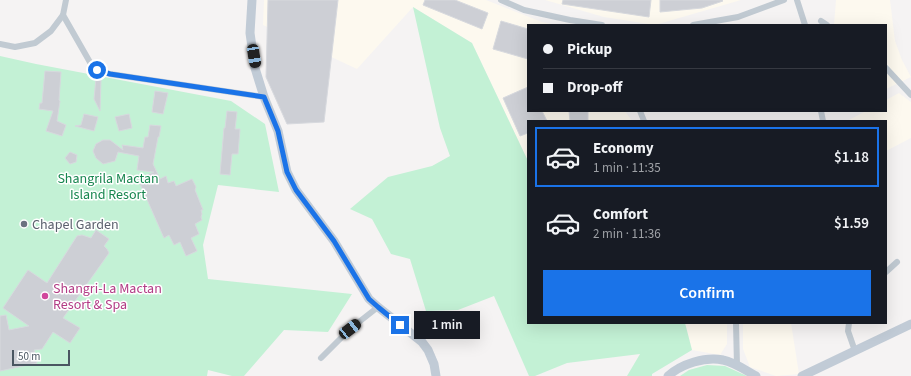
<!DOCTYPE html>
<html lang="en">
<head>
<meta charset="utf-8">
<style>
	:root { --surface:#171b24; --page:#20242c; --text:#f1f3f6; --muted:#9ea1a6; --line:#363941; --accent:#1a73e8 }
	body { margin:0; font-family:"Source Sans 3",sans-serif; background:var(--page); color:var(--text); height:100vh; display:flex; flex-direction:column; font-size:15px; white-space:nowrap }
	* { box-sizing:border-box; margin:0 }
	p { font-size:13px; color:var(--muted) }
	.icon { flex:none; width:22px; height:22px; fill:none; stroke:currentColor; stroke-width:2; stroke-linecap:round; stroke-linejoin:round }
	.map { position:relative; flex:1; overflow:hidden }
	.side { position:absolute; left:527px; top:120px; width:360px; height:204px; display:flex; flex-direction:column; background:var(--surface); border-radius:0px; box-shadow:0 4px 16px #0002 }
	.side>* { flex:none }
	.banner { position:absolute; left:527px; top:24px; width:360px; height:88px; border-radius:0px; box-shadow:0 4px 16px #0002; display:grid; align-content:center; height:88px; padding:0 16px; background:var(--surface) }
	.scale { position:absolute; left:12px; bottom:10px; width:58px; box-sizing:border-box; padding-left:4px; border:2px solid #4a5661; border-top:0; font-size:11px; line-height:14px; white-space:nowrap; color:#4a5661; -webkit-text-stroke:3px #fff; paint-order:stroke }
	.end { position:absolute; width:18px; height:18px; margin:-9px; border:5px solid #1a73e8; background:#fff; box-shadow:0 0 0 2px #fff }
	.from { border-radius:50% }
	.bubble { position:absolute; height:28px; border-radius:0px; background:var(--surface); box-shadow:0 4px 16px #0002; font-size:13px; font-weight:600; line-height:28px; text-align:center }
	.car { position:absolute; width:12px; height:24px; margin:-12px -6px; border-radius:5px; box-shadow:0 0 3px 1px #0007; background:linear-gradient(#222 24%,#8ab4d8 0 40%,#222 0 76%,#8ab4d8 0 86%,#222 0) }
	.banner b { display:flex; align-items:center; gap:14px; height:38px; font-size:15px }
	.banner b+b { border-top:1px solid var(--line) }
	.banner i { width:10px; height:10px; background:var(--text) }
	ul { padding:7px 0 0; list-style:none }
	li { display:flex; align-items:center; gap:12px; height:60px; margin:0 8px 6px; padding:0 8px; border:2px solid transparent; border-radius:0px }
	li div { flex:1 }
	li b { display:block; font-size:15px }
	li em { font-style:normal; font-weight:600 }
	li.current { border-color:var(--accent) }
	li>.icon { width:36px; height:36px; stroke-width:1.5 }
	.primary-button { display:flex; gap:8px; margin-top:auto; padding:8px 16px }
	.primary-button a { flex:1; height:46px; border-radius:0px; background:var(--accent); color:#fff; font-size:16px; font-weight:600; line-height:46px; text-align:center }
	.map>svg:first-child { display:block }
	.commercial { fill:#fdf9ef }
	.green { fill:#c3f1d5 }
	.building { fill:#cdcfd5; stroke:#d7d9de }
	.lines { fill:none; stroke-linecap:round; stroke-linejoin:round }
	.street { stroke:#c1cad2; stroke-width:6 }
	.secondary { stroke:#c1cbd6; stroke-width:9 }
	.route { stroke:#1a73e8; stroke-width:5 }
	.worship-dot { fill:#6b7280; stroke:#fff; stroke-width:1.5 }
	.hotel-dot { fill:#d1479c; stroke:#fff; stroke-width:1.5 }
	.labels { text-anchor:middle; stroke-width:3; stroke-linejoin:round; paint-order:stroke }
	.park-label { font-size:14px; fill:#17864f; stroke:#fff }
	.worship-label { font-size:14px; fill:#5b616d; stroke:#fff; text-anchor:start }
	.hotel-label { font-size:14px; fill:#b23c85; stroke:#fff; text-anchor:start }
</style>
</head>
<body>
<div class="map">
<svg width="911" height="376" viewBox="0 0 911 376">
	<rect width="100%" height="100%" fill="#f5f3f3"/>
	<!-- commercial -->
	<g class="commercial">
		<polygon points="264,0 486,0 542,22 557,25 528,25 528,111 625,111 632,121 528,121 528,161 472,43 413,7 357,69 263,25"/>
		<polygon points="545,0 741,0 655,25 604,17"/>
		<polygon points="836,0 890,0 895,41 902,60 911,77 886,89 886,25 834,25"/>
		<polygon points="899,93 911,102 911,138 886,151 886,121 847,121 866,111 886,111 886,100"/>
		<polygon points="685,323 727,323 727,344 720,355 692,350"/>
		<polygon points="743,323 791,323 799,374 776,376 750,367 743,349"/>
	</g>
	<!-- green -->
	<g class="green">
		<polygon points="413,7 472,43 528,161 528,323 685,323 692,350 652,374 652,376 627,376 640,354 567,363 535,376 529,376 494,296 458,310 426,311 410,259 391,254 372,219 350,209 388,177 432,166 450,156 440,128"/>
		<polygon points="0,56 36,64 231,101 265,124 279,192 218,185 203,245 208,279 352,294 328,332 284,330 244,376 232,376 208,370 207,376 0,376"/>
		<polygon points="707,365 725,366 747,376 680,376 689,370"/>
	</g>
	<!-- building -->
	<g class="building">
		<polygon points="268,0 338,0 324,122 287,124 266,77"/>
		<polygon points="425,0 455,0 488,13 482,29 423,5"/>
		<polygon points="563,0 651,0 649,17 562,4"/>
		<polygon points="660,0 722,0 723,1 702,8 660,12"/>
		<polygon points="501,21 528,29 528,59 493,49"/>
		<polygon points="45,71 61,72 59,100 60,101 57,121 66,125 62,136 46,131 53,111 39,109 40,103 42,103"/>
		<polygon points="96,78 101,79 100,111 94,99"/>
		<polygon points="528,87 528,111 542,111 547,121 528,121 528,133 520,136 503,98"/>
		<polygon points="155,91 168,93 163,114 152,112"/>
		<polygon points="227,111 237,112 235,129 240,129 238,154 232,154 230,175 220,174 224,128 225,128"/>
		<polygon points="569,111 588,111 588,121 570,121"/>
		<polygon points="84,114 98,117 94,131 75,126 81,125"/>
		<polygon points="129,114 132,128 119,131 115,117"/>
		<polygon points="150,125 161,126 159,137 158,137 153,164 160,179 166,176 168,183 174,181 176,186 192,179 196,187 195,190 203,210 201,210 202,214 201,217 202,220 195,224 199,234 191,238 197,251 186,256 180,242 174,245 169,235 164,238 138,179 154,172 137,170 139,156 118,152 115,161 103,164 96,158 93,151 96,144 103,140 110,140 123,150 122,145 143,148 145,137 148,137"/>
		<polygon points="70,152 77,155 76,162 70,164 65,158"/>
		<polygon points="96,230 109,239 104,246 107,249 109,253 63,318 80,328 70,343 53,332 42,349 34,350 37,363 0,371 0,316 6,315 9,330 29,326 3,308 28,270 47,283 77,236 82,235 91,238"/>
	</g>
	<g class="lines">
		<!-- street -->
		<g class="street">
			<polyline points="501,0 524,10 570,20 602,25"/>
			<polyline points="797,0 805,25"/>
			<polyline points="63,15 91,64 97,70 110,74 264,97"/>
			<polyline points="821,21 827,25"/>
			<polyline points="693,25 738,17 784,0"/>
			<polyline points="0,44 15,47 35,43 51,31 63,15 66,0"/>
			<polyline points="886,68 911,95"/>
			<polyline points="640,111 644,121"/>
			<polyline points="821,111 823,121"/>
			<polyline points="886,272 897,262"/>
			<polyline points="736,323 737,366"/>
			<polyline points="849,323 848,331 855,351"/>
			<polyline points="321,358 350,329 378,307"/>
		</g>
		<!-- secondary -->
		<g class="secondary">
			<polyline points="252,0 250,33 255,68 264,97 278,131 287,172 296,190 334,241 369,299 378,307 422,342 428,350 434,364 436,376"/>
			<path d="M 668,376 C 681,364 706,356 723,360 C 734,362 747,371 756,376"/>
			<polyline points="802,376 911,324"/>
		</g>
	</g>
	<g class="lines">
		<!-- route -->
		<polyline class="route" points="97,70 110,74 264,97 278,131 287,172 296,190 334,241 369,299 378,307 400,325"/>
	</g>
	<!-- markers -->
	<circle class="worship-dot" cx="24" cy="224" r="4"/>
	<circle class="hotel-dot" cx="45" cy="296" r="4"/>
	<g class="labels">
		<!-- park labels -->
		<g class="park-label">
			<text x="108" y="183">Shangrila Mactan<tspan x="108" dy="16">Island Resort</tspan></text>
		</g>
		<!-- worship labels -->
		<g class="worship-label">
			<text x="32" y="229">Chapel Garden</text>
		</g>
		<!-- hotel labels -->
		<g class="hotel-label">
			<text x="53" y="293">Shangri-La Mactan<tspan x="53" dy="16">Resort &amp; Spa</tspan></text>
		</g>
	</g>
</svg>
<div class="scale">50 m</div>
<i class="end from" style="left:97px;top:70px"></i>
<i class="end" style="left:400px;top:325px"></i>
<div class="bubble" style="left:414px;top:311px;width:66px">1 min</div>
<i class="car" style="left:254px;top:56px;rotate:171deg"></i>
<i class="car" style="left:350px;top:329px;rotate:52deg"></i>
<div class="banner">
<b><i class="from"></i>Pickup</b>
<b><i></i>Drop-off</b>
</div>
<section class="side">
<ul>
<li class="current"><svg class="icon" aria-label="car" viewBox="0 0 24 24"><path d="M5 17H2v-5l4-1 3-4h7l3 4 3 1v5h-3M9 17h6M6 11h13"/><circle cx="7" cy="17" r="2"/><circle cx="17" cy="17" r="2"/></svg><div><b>Economy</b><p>1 min · 11:35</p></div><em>$1.18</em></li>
<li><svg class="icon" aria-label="car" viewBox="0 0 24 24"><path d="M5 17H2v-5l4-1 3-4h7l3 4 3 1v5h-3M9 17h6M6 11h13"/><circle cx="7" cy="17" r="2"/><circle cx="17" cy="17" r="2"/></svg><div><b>Comfort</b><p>2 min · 11:36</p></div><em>$1.59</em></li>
</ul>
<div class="primary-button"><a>Confirm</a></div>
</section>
</div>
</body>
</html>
